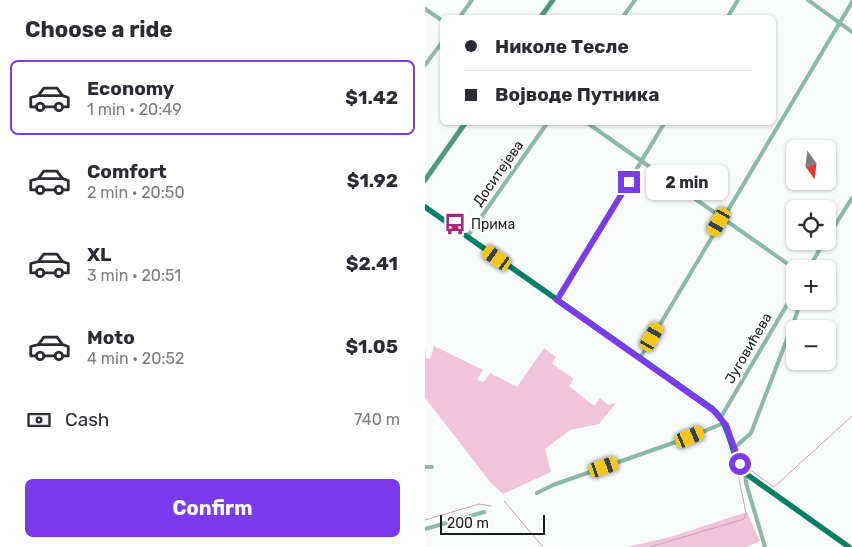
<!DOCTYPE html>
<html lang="en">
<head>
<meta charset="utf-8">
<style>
	:root { --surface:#fff; --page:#f7f7f7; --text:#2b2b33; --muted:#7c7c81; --line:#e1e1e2; --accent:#7c3aed }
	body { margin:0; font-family:Rubik,sans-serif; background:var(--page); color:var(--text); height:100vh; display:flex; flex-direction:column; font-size:19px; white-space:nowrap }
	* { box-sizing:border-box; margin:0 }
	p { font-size:16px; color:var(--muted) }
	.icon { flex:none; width:28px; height:28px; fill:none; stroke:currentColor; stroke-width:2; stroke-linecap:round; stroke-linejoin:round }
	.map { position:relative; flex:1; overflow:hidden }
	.side { display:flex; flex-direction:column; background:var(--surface); width:425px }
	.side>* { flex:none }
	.hud { position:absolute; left:15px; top:15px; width:336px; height:110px; border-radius:8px; box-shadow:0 1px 4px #0004; display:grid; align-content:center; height:110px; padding:0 25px; background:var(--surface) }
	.needle { width:32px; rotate:166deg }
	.fabs { position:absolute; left:361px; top:140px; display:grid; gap:10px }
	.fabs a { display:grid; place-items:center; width:50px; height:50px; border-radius:8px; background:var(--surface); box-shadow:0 1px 4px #0004; font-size:25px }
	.scale { position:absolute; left:15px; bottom:12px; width:105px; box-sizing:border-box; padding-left:5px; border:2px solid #1b1d1c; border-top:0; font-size:14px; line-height:18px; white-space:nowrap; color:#1b1d1c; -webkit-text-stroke:4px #fff; paint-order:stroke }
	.end { position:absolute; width:22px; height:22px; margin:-11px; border:6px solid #7c3aed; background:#fff; box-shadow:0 0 0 2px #fff }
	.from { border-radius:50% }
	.bubble { position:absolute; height:35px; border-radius:8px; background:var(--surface); box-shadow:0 1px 4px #0004; font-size:16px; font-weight:700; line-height:35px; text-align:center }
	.car { position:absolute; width:15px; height:30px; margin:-15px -8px; border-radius:6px; box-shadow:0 0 4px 1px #0007; background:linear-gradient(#f5c518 24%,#345 0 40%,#f5c518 0 76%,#345 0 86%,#f5c518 0) }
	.hud b { display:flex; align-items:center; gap:18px; height:48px; font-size:19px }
	.hud b+b { border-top:1px solid var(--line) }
	.hud i { width:12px; height:12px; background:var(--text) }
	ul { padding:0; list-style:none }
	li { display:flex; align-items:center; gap:15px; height:75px; margin:0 10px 8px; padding:0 15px; border:2px solid transparent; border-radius:8px }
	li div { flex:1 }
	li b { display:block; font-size:19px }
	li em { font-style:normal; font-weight:700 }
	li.active { border-color:var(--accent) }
	li>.icon { width:45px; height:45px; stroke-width:1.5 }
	h2 { padding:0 25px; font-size:22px; line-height:60px }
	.pay { display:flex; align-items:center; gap:12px; height:55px; padding:0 25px; font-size:19px }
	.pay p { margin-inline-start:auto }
	.cta { display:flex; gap:10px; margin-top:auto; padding:10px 25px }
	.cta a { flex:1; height:58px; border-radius:8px; background:var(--accent); color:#fff; font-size:20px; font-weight:700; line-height:58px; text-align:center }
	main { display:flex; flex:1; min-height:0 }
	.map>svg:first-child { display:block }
	.green { fill:#f0c4d9 }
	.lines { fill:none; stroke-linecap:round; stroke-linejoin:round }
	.stream { stroke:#cea0b6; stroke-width:1 }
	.street { stroke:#8bb9a8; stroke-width:4 }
	.secondary { stroke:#4e9880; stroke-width:5 }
	.primary { stroke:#068064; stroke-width:5.5 }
	.route { stroke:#7c3aed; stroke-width:6 }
	.labels { text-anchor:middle; stroke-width:5; stroke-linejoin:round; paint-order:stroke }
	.street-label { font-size:14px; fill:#1b1d1c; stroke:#fff }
	.poi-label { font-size:14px; fill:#1b1d1c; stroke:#fff; text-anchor:start }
</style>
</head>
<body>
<main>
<section class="side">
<h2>Choose a ride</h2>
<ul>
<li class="active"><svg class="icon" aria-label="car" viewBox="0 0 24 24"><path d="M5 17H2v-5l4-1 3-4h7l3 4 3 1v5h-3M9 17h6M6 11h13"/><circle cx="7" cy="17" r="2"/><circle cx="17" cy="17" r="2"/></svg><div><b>Economy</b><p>1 min · 20:49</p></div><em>$1.42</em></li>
<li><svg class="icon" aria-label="car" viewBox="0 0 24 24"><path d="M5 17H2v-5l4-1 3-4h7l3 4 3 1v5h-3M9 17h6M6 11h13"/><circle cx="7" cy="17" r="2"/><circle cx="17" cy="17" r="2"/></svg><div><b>Comfort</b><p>2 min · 20:50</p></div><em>$1.92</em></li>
<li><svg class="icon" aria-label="car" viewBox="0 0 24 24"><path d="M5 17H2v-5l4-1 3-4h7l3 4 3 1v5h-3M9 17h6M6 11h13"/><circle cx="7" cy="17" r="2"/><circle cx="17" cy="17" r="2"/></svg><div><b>XL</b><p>3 min · 20:51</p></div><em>$2.41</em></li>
<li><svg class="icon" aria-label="car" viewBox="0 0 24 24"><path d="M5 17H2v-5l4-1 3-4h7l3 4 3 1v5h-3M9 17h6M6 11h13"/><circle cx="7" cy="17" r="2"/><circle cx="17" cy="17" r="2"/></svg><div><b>Moto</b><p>4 min · 20:52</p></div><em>$1.05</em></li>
</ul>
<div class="pay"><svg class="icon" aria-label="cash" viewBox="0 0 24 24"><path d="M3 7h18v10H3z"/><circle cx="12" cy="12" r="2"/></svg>Cash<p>740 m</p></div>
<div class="cta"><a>Confirm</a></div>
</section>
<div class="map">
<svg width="427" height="547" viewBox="0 0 427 547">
	<rect width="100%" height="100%" fill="#f7fcfa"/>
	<!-- green -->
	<g class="green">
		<polygon points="9,346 58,370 52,380 59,382 65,373 92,387 119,348 131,357 127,364 149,379 144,386 169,406 175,398 183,405 191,403 174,424 145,430 120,449 126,472 78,494 66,483 0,398 0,347 1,358 5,359"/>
		<polygon points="322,512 335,541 322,547 202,547 245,537"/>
	</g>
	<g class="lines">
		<!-- stream -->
		<g class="stream">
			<polyline points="321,467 349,487 427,416"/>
			<polyline points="79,501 118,547"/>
			<polyline points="0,520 54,504 66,506"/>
			<polyline points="225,547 319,519 321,513 312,469"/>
		</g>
		<!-- street -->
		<g class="street">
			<polyline points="383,0 427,32"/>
			<polyline points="0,9 18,21"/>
			<polyline points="34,18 47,0"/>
			<polyline points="197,18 210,0"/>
			<polyline points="302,18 313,0"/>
			<polyline points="0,65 18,41"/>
			<polyline points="161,122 370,269"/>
			<polyline points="42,237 123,122"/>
			<polyline points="402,238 427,198"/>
			<polyline points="383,269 400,241"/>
			<polyline points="132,300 240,122"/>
			<polyline points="215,358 427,2"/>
			<polyline points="296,417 370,291"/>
			<polyline points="309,448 326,433 372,313 373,307 364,300"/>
			<polyline points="0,467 7,467"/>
			<polyline points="320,473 321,483 340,547"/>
			<polyline points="112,493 128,485 265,437 299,423"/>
			<polyline points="0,529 59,512"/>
		</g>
		<!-- secondary -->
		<g class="secondary">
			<polyline points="115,18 128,0"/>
			<polyline points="0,180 41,122"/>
		</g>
		<!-- primary -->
		<path class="primary" d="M 0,207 L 288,409 C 308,428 304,455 320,473 L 424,547"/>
	</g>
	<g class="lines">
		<!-- route -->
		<polyline class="route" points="204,182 132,300 288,410 301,425 315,464"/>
	</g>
	<!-- icons -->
	<defs>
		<g id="bus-bare" transform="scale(1.725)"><path d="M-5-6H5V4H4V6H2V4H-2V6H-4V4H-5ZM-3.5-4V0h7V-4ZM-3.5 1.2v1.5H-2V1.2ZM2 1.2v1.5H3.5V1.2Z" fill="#a82877" stroke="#fff" stroke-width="2.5" paint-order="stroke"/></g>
	</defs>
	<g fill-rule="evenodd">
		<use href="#bus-bare" x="30" y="224"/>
	</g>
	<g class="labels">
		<!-- street labels -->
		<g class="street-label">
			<text transform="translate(73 173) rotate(-55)" y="5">Доситејева</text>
			<text transform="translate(323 348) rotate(-60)" y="5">Југовићева</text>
		</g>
		<!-- poi labels -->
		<g class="poi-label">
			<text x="46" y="229">Прима</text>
		</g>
	</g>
</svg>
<div class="fabs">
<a><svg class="needle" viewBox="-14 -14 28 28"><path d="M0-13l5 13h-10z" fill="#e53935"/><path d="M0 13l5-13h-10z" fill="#7c7c81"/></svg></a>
<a><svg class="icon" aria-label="locate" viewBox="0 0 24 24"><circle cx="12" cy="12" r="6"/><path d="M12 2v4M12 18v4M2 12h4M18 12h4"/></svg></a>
<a>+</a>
<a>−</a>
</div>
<div class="scale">200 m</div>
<i class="end from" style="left:315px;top:464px"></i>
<i class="end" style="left:204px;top:182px"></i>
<div class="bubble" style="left:221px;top:165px;width:82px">2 min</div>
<i class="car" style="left:294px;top:222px;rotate:210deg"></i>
<i class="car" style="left:72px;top:258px;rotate:305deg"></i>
<i class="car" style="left:227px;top:337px;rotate:30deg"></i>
<i class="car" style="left:265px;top:437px;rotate:67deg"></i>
<i class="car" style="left:179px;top:467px;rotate:71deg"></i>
<div class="hud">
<b><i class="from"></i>Николе Тесле</b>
<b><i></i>Војводе Путника</b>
</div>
</div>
</main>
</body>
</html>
